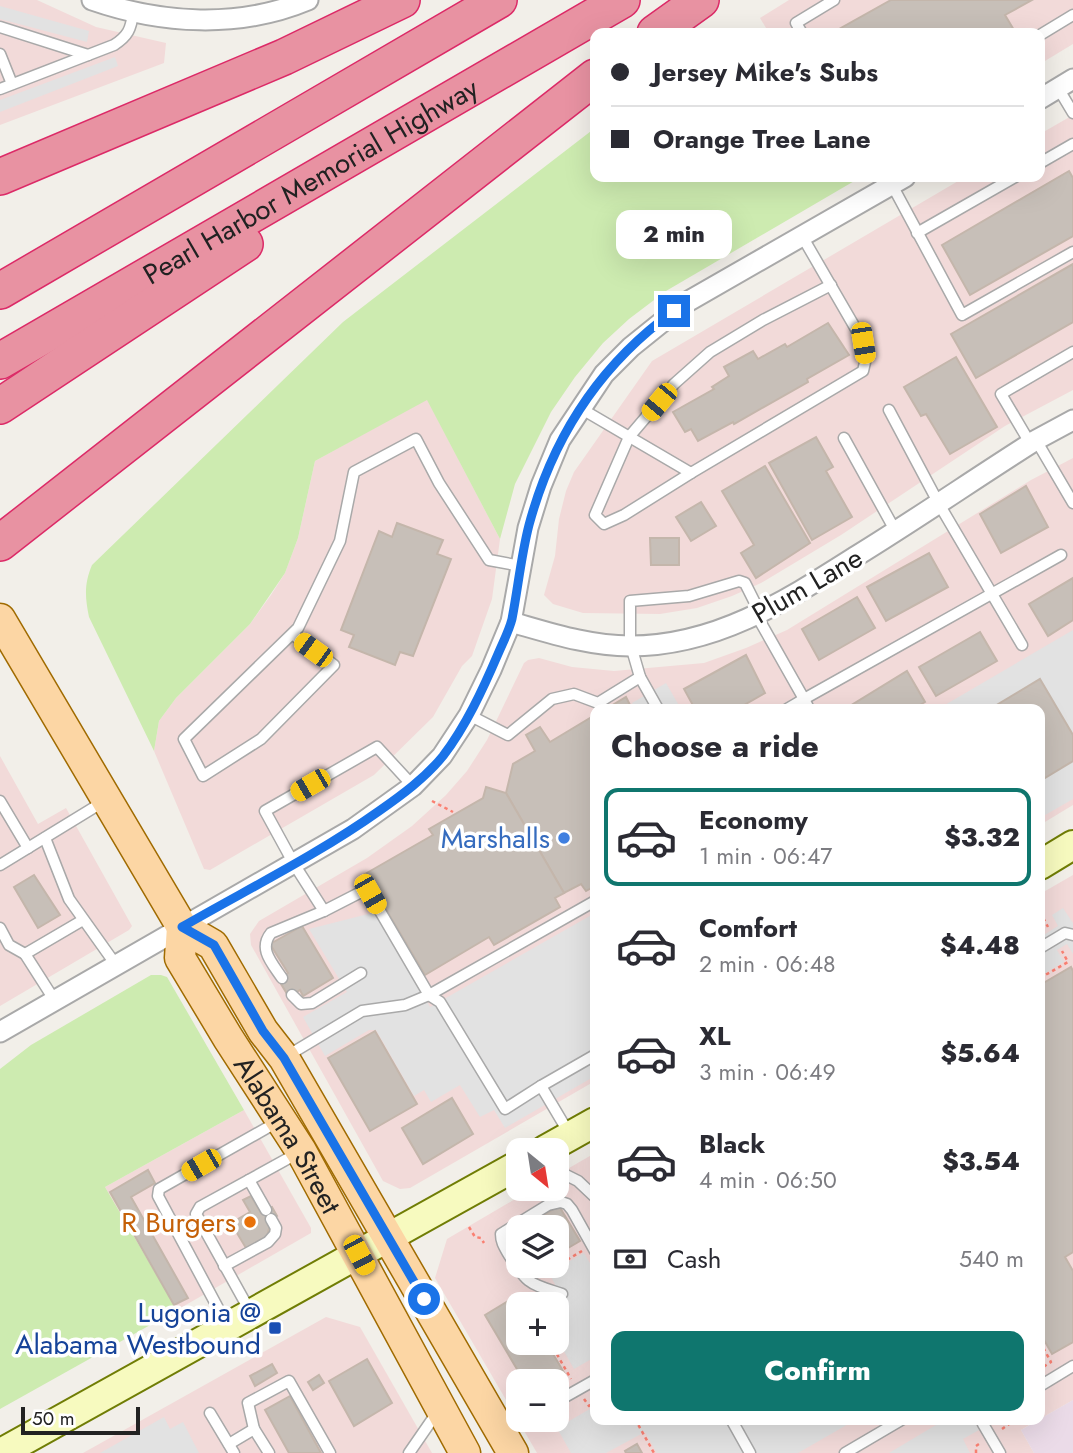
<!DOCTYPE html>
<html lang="en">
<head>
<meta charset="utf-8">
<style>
	:root { --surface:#fff; --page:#f7f7f7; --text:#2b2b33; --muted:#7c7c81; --line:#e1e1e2; --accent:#0f766e }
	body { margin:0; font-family:Jost,sans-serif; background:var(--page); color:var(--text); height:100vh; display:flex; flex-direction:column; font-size:26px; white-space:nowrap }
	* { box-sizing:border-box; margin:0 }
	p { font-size:23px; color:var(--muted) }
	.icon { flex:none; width:38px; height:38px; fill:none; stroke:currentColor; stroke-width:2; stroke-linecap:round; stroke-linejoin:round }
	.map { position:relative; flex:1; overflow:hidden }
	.sheet { position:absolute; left:590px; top:704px; width:455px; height:721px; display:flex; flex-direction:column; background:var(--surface); border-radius:14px; box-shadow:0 7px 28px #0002 }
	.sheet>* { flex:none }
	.hud { position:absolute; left:590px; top:28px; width:455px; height:154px; border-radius:14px; box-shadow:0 7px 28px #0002; display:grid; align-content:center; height:154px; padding:0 21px; background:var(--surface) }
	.needle { width:46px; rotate:150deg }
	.tools { position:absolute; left:506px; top:1138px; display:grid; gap:14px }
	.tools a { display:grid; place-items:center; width:63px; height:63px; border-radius:14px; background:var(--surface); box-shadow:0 7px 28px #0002; font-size:35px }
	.scale { position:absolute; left:21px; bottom:18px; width:119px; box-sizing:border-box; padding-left:7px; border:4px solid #222; border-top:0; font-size:19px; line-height:24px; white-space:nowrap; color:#222; -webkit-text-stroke:5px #fff; paint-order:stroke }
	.end { position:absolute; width:32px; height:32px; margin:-16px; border:9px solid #1a73e8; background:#fff; box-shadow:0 0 0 4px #fff }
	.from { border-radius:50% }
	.bubble { position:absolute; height:49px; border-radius:14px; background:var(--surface); box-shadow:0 7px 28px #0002; font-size:23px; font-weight:800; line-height:49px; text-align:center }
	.car { position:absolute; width:21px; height:42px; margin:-21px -10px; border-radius:9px; box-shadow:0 0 5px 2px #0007; background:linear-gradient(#f5c518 24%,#345 0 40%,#f5c518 0 76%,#345 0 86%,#f5c518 0) }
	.hud b { display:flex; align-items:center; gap:24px; height:66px; font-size:26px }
	.hud b+b { border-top:2px solid var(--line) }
	.hud i { width:18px; height:18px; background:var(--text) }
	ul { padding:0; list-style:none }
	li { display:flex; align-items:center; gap:21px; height:98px; margin:0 14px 10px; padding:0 7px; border:4px solid transparent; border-radius:14px }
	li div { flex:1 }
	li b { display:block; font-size:26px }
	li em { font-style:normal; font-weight:800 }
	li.selected { border-color:var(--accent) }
	li>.icon { width:63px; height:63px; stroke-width:1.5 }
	h2 { padding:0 21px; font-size:32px; line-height:84px }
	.pay { display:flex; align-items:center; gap:18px; height:77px; padding:0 21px; font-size:26px }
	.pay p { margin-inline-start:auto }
	.primary-button { display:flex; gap:14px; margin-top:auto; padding:14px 21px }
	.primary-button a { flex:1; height:80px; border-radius:14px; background:var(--accent); color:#fff; font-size:28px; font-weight:800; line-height:80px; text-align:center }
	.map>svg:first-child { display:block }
	.commercial { fill:#f2dad9; fill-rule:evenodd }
	.industrial { fill:#ebdbe8 }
	.grass { fill:#cdebb0 }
	.parking { fill:#e2e2e2 }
	.building { fill:#c7bfb8; stroke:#c4b6ab; stroke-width:2 }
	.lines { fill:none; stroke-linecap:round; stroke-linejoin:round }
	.lane-casing { stroke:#a9a9a9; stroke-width:13 }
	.street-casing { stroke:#a9a9a9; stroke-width:23 }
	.secondary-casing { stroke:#707d05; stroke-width:32 }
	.primary-casing { stroke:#a06b00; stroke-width:33 }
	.highway-casing { stroke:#dc2a67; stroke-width:38 }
	.path { stroke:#fa8072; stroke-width:2.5; stroke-dasharray:3.5 3.5; stroke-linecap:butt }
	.lane { stroke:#fff; stroke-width:10 }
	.street { stroke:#fff; stroke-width:19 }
	.secondary { stroke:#f7fabf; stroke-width:28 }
	.primary { stroke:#fcd6a4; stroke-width:30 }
	.highway { stroke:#e892a2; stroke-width:35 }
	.route { stroke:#1a73e8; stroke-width:9 }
	.shop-dot { fill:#3f7fe0; stroke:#fff; stroke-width:2.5 }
	.food-dot { fill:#e8710a; stroke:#fff; stroke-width:2.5 }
	.transit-dot { fill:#1a4fb4; stroke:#fff; stroke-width:2.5 }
	.labels { text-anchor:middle; stroke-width:7; stroke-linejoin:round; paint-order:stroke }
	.street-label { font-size:28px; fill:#222; stroke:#fff }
	.shop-label { font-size:28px; fill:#366cbe; stroke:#fff; text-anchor:end }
	.food-label { font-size:28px; fill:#c56008; stroke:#fff; text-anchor:end }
	.transit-label { font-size:28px; fill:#164399; stroke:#fff; text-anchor:end }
</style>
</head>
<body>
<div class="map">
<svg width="1073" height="1453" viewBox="0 0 1073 1453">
	<rect width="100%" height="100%" fill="#f2efe9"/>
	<!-- commercial -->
	<g class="commercial">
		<polygon points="0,0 37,0 96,27 166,43 164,63 0,125"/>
		<polygon points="789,0 1073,0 1073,44 1040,64 1040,33 769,33 760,18"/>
		<polygon points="1073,115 1073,390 1005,426 841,535 761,583 732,596 697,608 660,614 583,613 553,604 544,595 555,556 559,519 566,491 574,472 652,361 965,177 1040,177 1040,134"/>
		<polygon points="427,399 500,539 492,599 472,656 462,666 433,717 374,775 210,870 204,869 154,751 159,721 176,698 250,624 271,595 285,573 298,538 315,461"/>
		<polygon points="1073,458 1073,805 1040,825 1040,709 595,709 595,1081 410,1188 400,1189 383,1181 251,945 250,934 259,921 367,858 412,826 446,795 467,771 487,740 524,663 528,660 539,658 572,667 614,671 704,663 746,648 787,630 1031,480"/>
		<polygon points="0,756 38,824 66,808 132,926 129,930 0,1006"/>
		<polygon points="1073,875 1073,1400 1040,1419 1040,894"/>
		<polygon points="244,1110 311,1228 311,1233 177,1310 105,1187"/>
		<path d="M 595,1153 L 595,1419 L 1039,1419 L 1021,1430 L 1034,1453 L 537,1453 L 435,1278 L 447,1239 L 534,1188 L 556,1188 L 557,1175 ZM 518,1227 L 556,1227 L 556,1265 L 518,1265 ZM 518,1304 L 556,1304 L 556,1342 L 518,1342 ZM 518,1381 L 556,1381 L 556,1419 L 518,1419 Z"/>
		<polygon points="326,1317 360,1327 432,1453 83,1453"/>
	</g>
	<!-- industrial -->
	<polygon class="industrial" points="1073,1400 1073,1453 1034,1453 1021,1430"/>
	<!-- grass -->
	<g class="grass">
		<path d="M 595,128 L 595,177 L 854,177 L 856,180 L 666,291 L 629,319 L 603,343 L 575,377 L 551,412 L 515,484 L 500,539 L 427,400 L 315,461 L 298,538 L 285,573 L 250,624 L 176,698 L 159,721 L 154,751 L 89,617 C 85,597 84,584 92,565 L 343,322 Z"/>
		<polygon points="151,975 161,975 167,977 244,1110 105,1187 177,1310 0,1409 0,1069 31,1045"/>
	</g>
	<!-- parking -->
	<g class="parking">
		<polygon points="0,6 89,31 87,42 0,19"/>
		<polygon points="115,57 118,66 0,112 0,100"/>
		<polygon points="1073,630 1073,799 1040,818 1040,709 938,709"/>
		<polygon points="666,683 681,709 635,709 632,703"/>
		<polygon points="1063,908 1073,923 1073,954 1067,944 1057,950 1064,962 1040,976 1040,932 1042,936 1058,926 1052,915"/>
		<polygon points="376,912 430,1007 595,913 595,1076 505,1128 494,1110 480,1117 460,1085 431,1102 424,1090 414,1096 376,1030 369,1030 325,1056 303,1017 347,992 309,929"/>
		<polygon points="584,1253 591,1265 595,1263 595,1357 574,1369 557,1339 556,1304 536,1303 558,1290 549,1273"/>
		<polygon points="595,1406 595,1419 857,1419 798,1453 657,1453 645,1432 606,1453 571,1453 557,1428"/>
		<polygon points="164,1417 170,1429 183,1422 199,1453 100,1453"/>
		<polygon points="946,1419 973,1419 979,1430 963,1439 970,1453 889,1453"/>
	</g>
	<!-- building -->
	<g class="building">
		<polygon points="891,0 1032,0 1005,15 1014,30 1008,33 832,33"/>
		<polygon points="1069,171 1073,178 1073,236 970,295 942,245"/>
		<polygon points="1073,264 1073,322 976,378 951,334"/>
		<polygon points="828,323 849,355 807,379 808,382 734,424 733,422 698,441 691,429 685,432 673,412 714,389 712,387 729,376 724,367 753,351 758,359 785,344 787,347"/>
		<polygon points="956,357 997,427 950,454 926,414 921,416 904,387"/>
		<polygon points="816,437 833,467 826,471 852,517 812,540 769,463"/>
		<polygon points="765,466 810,543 756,578 741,553 754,545 722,491"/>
		<polygon points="1026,486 1048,527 1001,553 980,514"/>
		<polygon points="701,502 716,526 691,541 676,517"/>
		<polygon points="397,523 443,540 437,554 451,559 413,656 400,652 395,665 349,647 354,635 341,630 379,531 392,537"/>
		<polygon points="650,538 679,538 679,565 651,565"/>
		<polygon points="929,553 948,587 886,621 867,587"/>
		<polygon points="1073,578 1073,620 1048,636 1029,604"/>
		<polygon points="857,597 875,628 819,660 802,629"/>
		<polygon points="980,632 997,661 936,696 919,667"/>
		<polygon points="746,655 765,693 737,709 695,709 684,689"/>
		<polygon points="907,671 925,702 913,709 845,709"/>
		<polygon points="1040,679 1073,735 1073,761 1040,781 1040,709 990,709"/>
		<polygon points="626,697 632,709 606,709"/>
		<polygon points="595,715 595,886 586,891 581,884 564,893 506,793 513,764 535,751 526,735 540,727 550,742"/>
		<polygon points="486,787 506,793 564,893 555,898 560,907 494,945 489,937 425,975 365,874 433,835 429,829 483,798"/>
		<polygon points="34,875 60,915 38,928 14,887"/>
		<polygon points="302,926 333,978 303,996 300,990 289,997 278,979 288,973 270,944"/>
		<polygon points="1071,967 1073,971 1073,1252 1065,1257 1073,1271 1073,1342 1052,1354 1040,1333 1040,985"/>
		<polygon points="375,1031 417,1104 370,1131 328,1058"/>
		<polygon points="452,1098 473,1134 423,1164 402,1128"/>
		<polygon points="148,1170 155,1183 131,1197 188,1298 174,1305 110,1192"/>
		<polygon points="251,1196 261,1213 272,1207 277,1216 267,1222 270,1225 267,1236 246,1248 231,1223 250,1212 243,1200"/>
		<polygon points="559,1206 580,1241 556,1255 556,1227 523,1227"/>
		<polygon points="518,1229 518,1257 505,1236"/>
		<polygon points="518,1295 523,1304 518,1304 518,1342 546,1342 566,1376 556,1381 524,1381 485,1315"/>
		<polygon points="367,1359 392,1403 354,1426 329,1381"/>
		<polygon points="272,1364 277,1373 255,1386 250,1376"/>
		<polygon points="319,1375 324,1383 313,1390 308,1382"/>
		<polygon points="290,1396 321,1453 289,1453 265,1410"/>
		<polygon points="637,1444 642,1453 626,1453 625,1451"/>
	</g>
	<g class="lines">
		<!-- lane casing -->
		<g class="lane-casing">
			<g id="lane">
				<polyline points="0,27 88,55"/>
				<polyline points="802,33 796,23 834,0"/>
				<polyline points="1040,35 1073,15"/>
				<polyline points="0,54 12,84"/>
				<polyline points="1058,88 1073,113"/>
				<path d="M 0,89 L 114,45 C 128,36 131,29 133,13"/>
				<polyline points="1040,163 1073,144"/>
				<polyline points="891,183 962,315 1073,252"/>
				<polyline points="917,233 1015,177"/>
				<polyline points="580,408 691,473 863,371 866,358 864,343 802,236"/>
				<polyline points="889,410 939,504 1022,645"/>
				<polyline points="844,438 896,532"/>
				<polyline points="1036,440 1073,503"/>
				<polyline points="1030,443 1001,394 1073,352"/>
				<polyline points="691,473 624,515 604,524 595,515 629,437 674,384 710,352 763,320 831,285"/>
				<polyline points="757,616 804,699 1061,555"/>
				<polyline points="292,634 334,665 261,739 203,776 184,739 298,628 340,541 354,472 416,439 439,483 489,560 521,566"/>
				<polyline points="630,646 630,601 689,596 739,581 745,583 760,613"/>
				<polyline points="631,646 640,677 658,709"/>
				<polyline points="787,709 804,699 809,709"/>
				<polyline points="469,715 508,735 552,699 574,694 598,703 640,677"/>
				<polyline points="0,801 28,848"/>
				<polyline points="45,838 69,899 116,965"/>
				<polyline points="0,865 103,802"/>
				<polyline points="324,911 294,864 265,811 377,747 413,786"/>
				<polyline points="0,928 9,945 25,954 83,920"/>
				<polyline points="1040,948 1065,933 1073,935"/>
				<polyline points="25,954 55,1001"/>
				<path d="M 282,978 C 272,963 258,949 271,933 L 324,911 L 365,890 L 370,894 L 429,995 L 440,1002 L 505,1109 L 541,1086 L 570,1135"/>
				<polyline points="292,995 301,1004 312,1003 361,973"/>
				<polyline points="287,1056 362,1011 405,1005 429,995 595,901"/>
				<polyline points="541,1086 595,1055"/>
				<polyline points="556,1170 578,1181 595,1197"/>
				<polyline points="249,1180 266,1210"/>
				<polyline points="224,1266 268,1242 275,1234 276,1228 271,1219"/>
				<path d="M 562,1294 C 529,1283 528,1285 509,1255 C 505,1248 501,1243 501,1234 L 548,1205 L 561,1202 L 567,1204 L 572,1210 L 595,1251"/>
				<polyline points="251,1313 196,1214 200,1207 298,1153"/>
				<polyline points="226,1323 158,1196 159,1189 279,1121"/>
				<polyline points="1040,1386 1073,1366"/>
				<polyline points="556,1402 595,1380"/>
				<polyline points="210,1413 234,1453"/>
				<polyline points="731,1419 750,1453"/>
				<polyline points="987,1419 983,1424 1000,1453"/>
				<polyline points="254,1429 248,1403 289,1381 330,1453"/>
				<polyline points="505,1431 526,1419"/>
				<polyline points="229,1444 254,1429 269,1453"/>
				<polyline points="409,1453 438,1411"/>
				<polyline points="845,1453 903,1419"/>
			</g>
		</g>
		<!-- street casing -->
		<g class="street-casing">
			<g id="street">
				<path d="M 92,0 C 161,24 239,29 308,0"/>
				<polyline points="1040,99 1073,79"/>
				<path d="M 511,622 C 550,633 589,646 630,646 C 717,646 787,600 858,555 C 918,518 976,478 1036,440 L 1073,420"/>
				<polyline points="0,1032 353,829 413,786 442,756 469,715 491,670 511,622 528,528 541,486 560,440 604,374 631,347 687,302 905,177"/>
			</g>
		</g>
		<!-- secondary casing -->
		<g class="secondary-casing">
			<g id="secondary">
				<polyline points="1040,865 1073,845"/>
				<polyline points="545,1150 595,1122"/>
				<polyline points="1,1453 518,1165"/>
			</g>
		</g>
		<!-- primary casing -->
		<g class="primary-casing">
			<g id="primary">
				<polyline points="0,619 182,927 213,945 263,1031 284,1058 513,1453"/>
				<path id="s1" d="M 182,927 L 180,958 L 228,1038 L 301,1151 L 465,1453"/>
			</g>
		</g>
		<!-- highway casing -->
		<g class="highway-casing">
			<g id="highway">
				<polyline points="655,33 701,0"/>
				<polyline points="0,177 284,57 402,0"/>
				<polyline points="0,291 499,0"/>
				<path id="s2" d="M 0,361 L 622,0"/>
				<polyline points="0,406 245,244"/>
				<polyline points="0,543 595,77"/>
			</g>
		</g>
		<!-- path -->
		<g class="path">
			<polyline points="432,801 453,812"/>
			<polyline points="1040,912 1048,927"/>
			<polyline points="1040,978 1068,962 1062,951"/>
			<polyline points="469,1227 475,1237 481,1238 484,1243"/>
			<polyline points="543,1274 582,1251"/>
			<polyline points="550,1342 571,1379"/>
			<polyline points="1040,1342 1051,1362 1040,1369"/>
			<polyline points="584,1399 589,1406 595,1403"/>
			<polyline points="635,1419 654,1453"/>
			<polyline points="1002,1429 1016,1419"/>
			<polyline points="976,1453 976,1446 979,1444"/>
		</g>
		<!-- lane -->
		<use href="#lane" class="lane"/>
		<!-- street -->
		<use href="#street" class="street"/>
		<!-- secondary -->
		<use href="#secondary" class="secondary"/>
		<!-- primary -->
		<use href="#primary" class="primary"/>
		<!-- highway -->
		<use href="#highway" class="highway"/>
	</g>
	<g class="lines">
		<!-- route -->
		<path class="route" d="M 424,1299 L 284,1058 L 263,1031 L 214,945 L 182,927 C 248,889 317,855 379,811 C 402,795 425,778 443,756 C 466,726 483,689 498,654 C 503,642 509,631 512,619 C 518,588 521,556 529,525 C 553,436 599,365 674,311"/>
	</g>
	<!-- markers -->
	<circle class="shop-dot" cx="564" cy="838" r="7"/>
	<circle class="food-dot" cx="250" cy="1222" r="7"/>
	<rect class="transit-dot" x="268" y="1321" width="14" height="14" rx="3.5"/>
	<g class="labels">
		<!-- street labels -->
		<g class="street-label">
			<text dy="10" stroke="none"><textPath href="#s2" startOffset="359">Pearl Harbor Memorial Highway</textPath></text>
			<text transform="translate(807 585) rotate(-30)" y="10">Plum Lane</text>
			<text dy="10" stroke="none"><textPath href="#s1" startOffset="238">Alabama Street</textPath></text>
		</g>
		<!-- shop labels -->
		<g class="shop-label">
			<text x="550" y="848">Marshalls</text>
		</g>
		<!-- food labels -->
		<g class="food-label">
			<text x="236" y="1232">R Burgers</text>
		</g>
		<!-- transit labels -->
		<g class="transit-label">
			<text x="261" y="1322">Lugonia @<tspan x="261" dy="32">Alabama Westbound</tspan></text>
		</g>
	</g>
</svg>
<div class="tools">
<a><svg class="needle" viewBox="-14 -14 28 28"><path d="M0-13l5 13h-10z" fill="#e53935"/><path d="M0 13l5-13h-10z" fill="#7c7c81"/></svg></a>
<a><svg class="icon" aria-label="layers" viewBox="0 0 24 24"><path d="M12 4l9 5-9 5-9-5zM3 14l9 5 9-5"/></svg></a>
<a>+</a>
<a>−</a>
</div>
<div class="scale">50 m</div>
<i class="end from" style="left:424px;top:1299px"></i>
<i class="end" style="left:674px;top:311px"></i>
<div class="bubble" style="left:616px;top:210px;width:116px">2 min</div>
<i class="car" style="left:863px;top:343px;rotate:171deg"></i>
<i class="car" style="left:659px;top:402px;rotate:220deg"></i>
<i class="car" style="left:313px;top:650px;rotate:306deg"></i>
<i class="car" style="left:310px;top:785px;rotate:240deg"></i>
<i class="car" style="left:370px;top:894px;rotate:150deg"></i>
<i class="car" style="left:201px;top:1165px;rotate:240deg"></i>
<i class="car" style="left:359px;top:1255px;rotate:152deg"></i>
<div class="hud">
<b><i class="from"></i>Jersey Mike's Subs</b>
<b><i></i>Orange Tree Lane</b>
</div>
<section class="sheet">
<h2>Choose a ride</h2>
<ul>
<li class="selected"><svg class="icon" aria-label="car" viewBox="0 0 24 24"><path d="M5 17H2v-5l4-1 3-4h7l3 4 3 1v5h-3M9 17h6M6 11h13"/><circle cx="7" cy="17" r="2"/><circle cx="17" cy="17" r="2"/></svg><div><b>Economy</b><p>1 min · 06:47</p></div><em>$3.32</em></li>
<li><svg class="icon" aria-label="car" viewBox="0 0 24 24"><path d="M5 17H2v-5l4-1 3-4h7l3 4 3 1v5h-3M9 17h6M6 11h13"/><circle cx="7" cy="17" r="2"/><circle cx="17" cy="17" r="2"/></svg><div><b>Comfort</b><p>2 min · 06:48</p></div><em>$4.48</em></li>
<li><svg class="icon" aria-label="car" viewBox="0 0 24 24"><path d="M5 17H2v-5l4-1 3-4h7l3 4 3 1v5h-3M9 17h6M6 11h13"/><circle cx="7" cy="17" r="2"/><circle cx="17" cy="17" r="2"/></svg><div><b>XL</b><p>3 min · 06:49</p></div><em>$5.64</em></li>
<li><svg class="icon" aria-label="car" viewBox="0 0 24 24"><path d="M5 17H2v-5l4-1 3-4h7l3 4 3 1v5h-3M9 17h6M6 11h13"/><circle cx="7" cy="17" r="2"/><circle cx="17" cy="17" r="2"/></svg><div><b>Black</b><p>4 min · 06:50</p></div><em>$3.54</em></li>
</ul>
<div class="pay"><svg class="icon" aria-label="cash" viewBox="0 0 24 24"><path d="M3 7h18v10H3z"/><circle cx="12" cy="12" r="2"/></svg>Cash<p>540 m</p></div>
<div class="primary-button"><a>Confirm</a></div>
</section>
</div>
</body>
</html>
